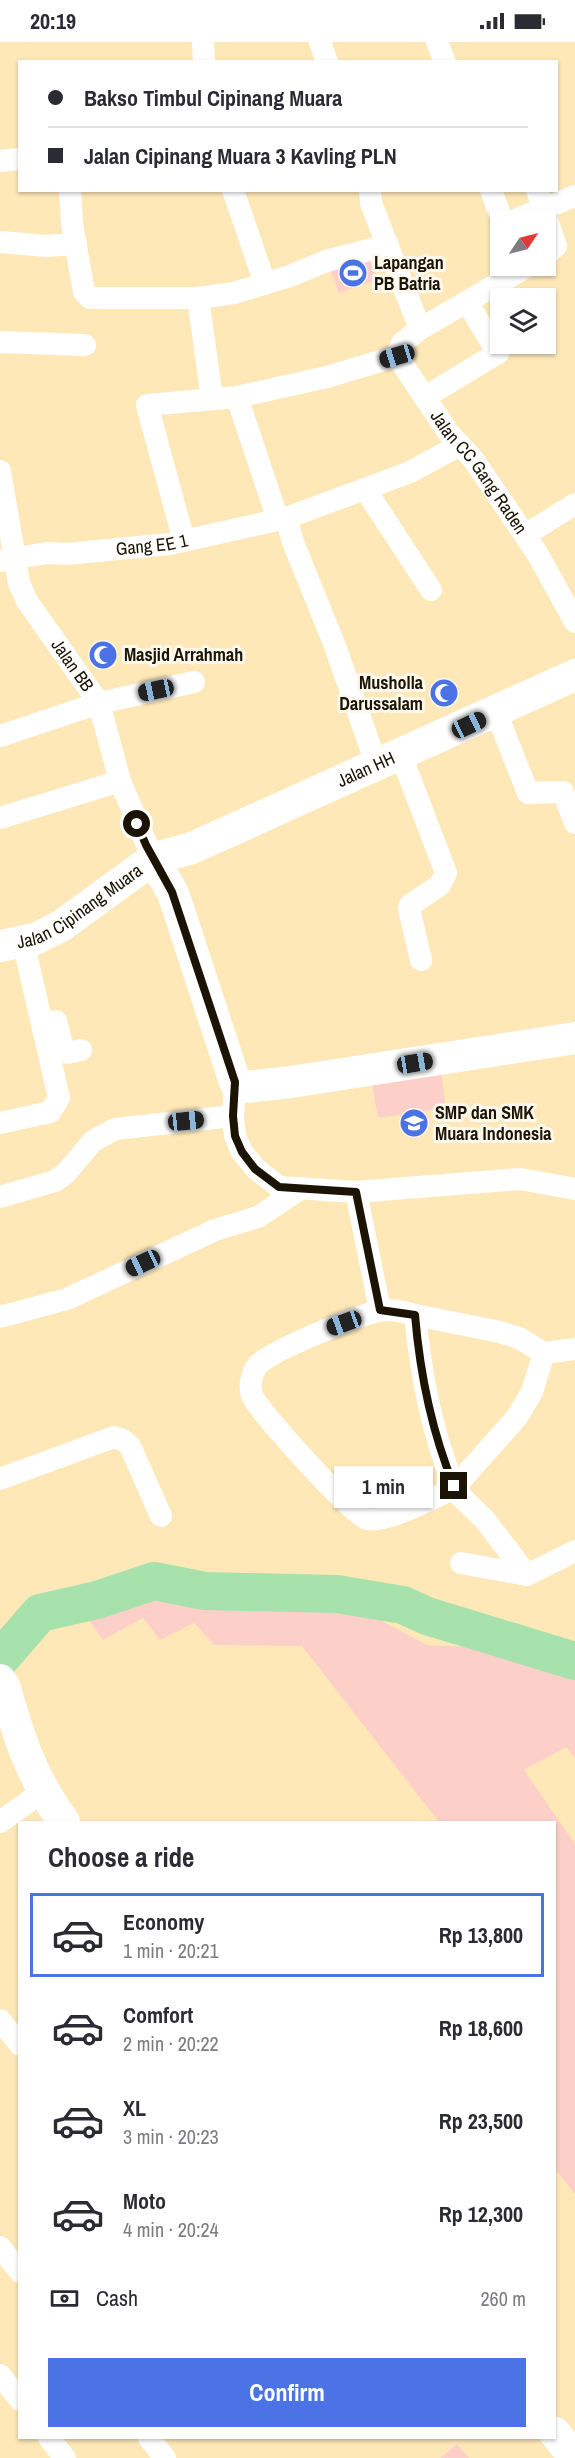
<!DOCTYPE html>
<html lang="en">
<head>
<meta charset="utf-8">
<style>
	:root { --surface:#fff; --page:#f2f2f3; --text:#2b2b33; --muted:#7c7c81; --line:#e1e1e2; --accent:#4b73e6 }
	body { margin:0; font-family:"Archivo Narrow",sans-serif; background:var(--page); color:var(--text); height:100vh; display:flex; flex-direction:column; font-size:22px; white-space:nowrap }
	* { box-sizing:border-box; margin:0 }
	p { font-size:20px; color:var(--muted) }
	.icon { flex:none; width:33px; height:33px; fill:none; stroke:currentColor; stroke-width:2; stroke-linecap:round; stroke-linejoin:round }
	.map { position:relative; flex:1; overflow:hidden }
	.panel { position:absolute; left:18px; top:1779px; width:538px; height:618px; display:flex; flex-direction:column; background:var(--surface); border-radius:0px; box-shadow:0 2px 4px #0004 }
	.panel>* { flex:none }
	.guide { position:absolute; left:18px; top:18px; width:540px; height:132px; border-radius:0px; box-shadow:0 2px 4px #0004; display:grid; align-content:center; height:132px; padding:0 30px; background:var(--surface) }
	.needle { width:39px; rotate:55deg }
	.controls { position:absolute; left:490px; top:168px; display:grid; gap:12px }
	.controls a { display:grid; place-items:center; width:66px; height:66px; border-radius:0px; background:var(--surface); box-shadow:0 2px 4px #0004; font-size:30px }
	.end { position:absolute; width:27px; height:27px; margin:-14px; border:8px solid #1b1303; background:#fff; box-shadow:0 0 0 3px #fff }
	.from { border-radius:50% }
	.bubble { position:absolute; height:42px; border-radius:0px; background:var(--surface); box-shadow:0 2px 4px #0004; font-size:20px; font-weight:700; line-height:42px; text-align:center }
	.car { position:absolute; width:18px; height:36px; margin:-18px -9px; border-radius:8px; box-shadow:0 0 4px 2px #0007; background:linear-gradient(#222 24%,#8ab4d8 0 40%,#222 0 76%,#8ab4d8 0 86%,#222 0) }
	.guide b { display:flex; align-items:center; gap:21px; height:57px; font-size:22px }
	.guide b+b { border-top:2px solid var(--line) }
	.guide i { width:15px; height:15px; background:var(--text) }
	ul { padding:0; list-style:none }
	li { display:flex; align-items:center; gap:18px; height:84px; margin:0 12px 9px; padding:0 18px; border:3px solid transparent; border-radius:0px }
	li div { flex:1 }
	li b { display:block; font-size:22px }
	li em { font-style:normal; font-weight:700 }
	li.current { border-color:var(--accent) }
	li>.icon { width:54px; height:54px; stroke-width:1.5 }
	h2 { padding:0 30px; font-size:27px; line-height:72px }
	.pay { display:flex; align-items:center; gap:15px; height:66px; padding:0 30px; font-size:22px }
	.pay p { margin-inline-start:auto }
	.action { display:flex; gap:12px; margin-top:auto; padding:12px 30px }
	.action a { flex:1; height:69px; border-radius:0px; background:var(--accent); color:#fff; font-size:24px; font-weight:700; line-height:69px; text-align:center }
	.status { display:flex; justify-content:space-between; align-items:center; height:42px; padding:0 30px; background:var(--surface); direction:ltr }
	.status svg { height:16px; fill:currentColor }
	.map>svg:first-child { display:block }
	.green { fill:#fccfc9 }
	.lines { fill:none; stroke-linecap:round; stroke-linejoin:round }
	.river { stroke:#a7e2ac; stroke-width:38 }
	.street { stroke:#fff; stroke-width:22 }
	.secondary { stroke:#fff; stroke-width:32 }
	.route { stroke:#1b1303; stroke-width:8 }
	.labels { text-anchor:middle; stroke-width:6; stroke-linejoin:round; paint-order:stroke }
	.poi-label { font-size:18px; font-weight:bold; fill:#1b1303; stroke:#fcf8ee; text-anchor:start }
	.street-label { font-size:18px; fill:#1b1303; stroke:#fcf8ee }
</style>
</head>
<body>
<div class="status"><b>20:19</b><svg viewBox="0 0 49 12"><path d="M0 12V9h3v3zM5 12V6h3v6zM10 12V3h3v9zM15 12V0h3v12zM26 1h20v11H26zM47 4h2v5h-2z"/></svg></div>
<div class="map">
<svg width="575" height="2416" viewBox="0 0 575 2416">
	<rect width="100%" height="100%" fill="#fee8b8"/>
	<!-- green -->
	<g class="green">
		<polygon points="367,211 377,237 339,251 329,225"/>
		<polygon points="441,1032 446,1066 378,1076 372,1043"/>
		<polygon points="154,1545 204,1552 340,1557 427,1603 471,1605 525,1613 575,1631 575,1716 566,1705 524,1728 575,1802 575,2152 555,2127 555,1780 439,1780 302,1604 214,1603 194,1581 160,1598 143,1576 103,1598 84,1571"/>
		<polygon points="457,2402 469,2416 440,2416"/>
	</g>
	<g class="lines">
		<!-- river -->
		<polyline class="river" points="0,1617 40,1571 97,1558 154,1539 205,1549 337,1552 403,1563 427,1574 575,1619"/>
		<!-- street -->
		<g class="street">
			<polyline points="203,0 204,20"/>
			<polyline points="320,0 327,20"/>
			<polyline points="437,0 445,20"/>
			<polyline points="0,119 20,117"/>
			<polyline points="70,148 72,182 84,250 90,256 198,256 234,251 290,234 326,219 388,203"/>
			<polyline points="233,148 265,242"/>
			<polyline points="370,148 371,161 420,287"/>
			<polyline points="491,148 502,178"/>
			<polyline points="537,148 556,204 546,213"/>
			<polyline points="515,178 575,154"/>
			<polyline points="0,200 45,204 76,202"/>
			<path id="s1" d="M 528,224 L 420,287 L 402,301 L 397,314 L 448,390 L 473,417 L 537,511 L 575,580"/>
			<polyline points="198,256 212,357"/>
			<polyline points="0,300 85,303"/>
			<polyline points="237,355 278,478"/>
			<polyline points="425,355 498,311 467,260"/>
			<path id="s2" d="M 0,429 L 19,541 L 27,559 L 99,661 L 120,739 L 153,817"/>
			<polyline points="365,447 431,548"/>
			<polyline points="286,476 293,500 335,604 377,724"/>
			<polyline points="525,493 575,462"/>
			<polyline points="184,499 147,363 237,355 327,335 397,314"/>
			<path id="s3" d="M 0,519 L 47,511 L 66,512 L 170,502 L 286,476 L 408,431 L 460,403"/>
			<polyline points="496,670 528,751 563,750 575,781"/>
			<polyline points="0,694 99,661 194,640"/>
			<polyline points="401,713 446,831 440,843 410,863 409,867 421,918"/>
			<polyline points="0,776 120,739"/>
			<polyline points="56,979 63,1007 67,1011 81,1008"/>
			<polyline points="235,1040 233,1074 235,1094 242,1110 256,1127 279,1145 356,1150 520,1137 575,1147"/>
			<polyline points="0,1081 50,1070 59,1056 23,899"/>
			<polyline points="356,1150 380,1268"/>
			<polyline points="0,1155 55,1139 66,1131 93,1099 115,1087 233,1074"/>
			<path d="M 415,1273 C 404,1270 390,1266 379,1269 C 359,1273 270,1309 258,1323 C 254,1327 252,1334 251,1340 C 250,1345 251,1353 254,1357 C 264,1374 353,1474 367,1477 C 388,1481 432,1456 453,1447"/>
			<polyline points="0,1275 67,1257 215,1188 258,1175 300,1147"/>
			<polyline points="0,1437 114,1395 123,1398 130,1404 161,1474"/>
			<path d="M 454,1444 C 431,1388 421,1332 415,1273 L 500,1290 L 519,1296 L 544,1311 L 575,1307"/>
			<polyline points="453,1447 517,1375 532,1350 544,1311"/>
			<polyline points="453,1447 485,1478 527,1533"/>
			<polyline points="461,1521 527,1533"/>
			<polyline points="527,1533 575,1509"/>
			<polyline points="0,1780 42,1750"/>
			<polyline points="0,1978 20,2003"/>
			<polyline points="0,2205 20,2230"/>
			<polyline points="0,2333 20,2358"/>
			<polyline points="49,2396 65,2416"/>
			<polyline points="149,2396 165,2416"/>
		</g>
		<!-- secondary -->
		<g class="secondary">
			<polyline points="153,817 173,851 235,1040 247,1045 291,1040 575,996"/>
			<path id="s4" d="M 0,904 L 35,897 L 61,884 L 153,817 L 192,806 L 575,633"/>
			<path d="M 0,1638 L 5,1646 C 20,1699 32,1736 64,1780"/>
			<polyline points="555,2391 575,2416"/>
		</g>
	</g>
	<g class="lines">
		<!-- route -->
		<path class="route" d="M 137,782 L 146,803 L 172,850 L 235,1040 L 233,1074 L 235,1094 L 242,1110 L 255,1127 L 279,1145 L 356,1150 L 380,1268 L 415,1273 C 420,1332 431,1388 454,1444"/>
	</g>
	<!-- icons -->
	<defs>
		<g id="stadium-disc" transform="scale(1.5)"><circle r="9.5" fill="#4b73e6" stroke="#fcf8ee"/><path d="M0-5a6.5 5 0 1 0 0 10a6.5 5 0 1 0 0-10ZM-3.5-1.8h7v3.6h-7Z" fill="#fff"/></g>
		<g id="mosque-disc" transform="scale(1.5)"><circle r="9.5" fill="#4b73e6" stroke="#fcf8ee"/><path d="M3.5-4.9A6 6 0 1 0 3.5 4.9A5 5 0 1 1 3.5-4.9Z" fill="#fff"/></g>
		<g id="school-disc" transform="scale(1.5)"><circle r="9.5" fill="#4b73e6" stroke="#fcf8ee"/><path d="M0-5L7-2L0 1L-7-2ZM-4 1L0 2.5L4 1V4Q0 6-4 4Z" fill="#fff"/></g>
	</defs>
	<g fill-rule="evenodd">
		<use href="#stadium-disc" x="353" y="231"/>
		<use href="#mosque-disc" x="103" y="613"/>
		<use href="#mosque-disc" x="444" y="651"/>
		<use href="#school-disc" x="414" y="1081"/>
	</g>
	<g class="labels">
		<!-- poi labels -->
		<g class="poi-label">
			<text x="374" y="227">Lapangan<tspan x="374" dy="21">PB Batria</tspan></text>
			<text x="124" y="619">Masjid Arrahmah</text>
			<text x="423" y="647" text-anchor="end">Musholla<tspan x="423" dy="21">Darussalam</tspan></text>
			<text x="435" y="1077">SMP dan SMK<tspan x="435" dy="21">Muara Indonesia</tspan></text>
		</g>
		<!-- street labels -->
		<g class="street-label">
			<text dy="6" stroke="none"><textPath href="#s1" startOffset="304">Jalan CC Gang Raden</textPath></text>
			<text dy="6" stroke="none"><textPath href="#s3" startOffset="153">Gang EE 1</textPath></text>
			<text dy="6" stroke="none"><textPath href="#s2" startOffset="212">Jalan BB</textPath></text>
			<text dy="6" stroke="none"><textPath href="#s4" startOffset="410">Jalan HH</textPath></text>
			<text dy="6" stroke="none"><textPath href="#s4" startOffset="90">Jalan Cipinang Muara</textPath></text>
		</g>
	</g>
</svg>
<div class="controls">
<a><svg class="needle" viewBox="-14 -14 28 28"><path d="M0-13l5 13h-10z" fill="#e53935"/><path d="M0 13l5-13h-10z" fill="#7c7c81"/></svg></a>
<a><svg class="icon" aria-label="layers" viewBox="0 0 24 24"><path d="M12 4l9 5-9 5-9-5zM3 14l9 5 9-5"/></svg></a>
</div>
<i class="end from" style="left:137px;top:782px"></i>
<i class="end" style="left:454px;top:1444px"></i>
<div class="bubble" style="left:334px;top:1424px;width:99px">1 min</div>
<i class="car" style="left:397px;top:314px;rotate:253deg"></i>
<i class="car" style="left:156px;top:648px;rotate:258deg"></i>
<i class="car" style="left:469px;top:683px;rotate:65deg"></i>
<i class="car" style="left:415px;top:1021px;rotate:81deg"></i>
<i class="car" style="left:186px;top:1079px;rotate:84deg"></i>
<i class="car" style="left:143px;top:1221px;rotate:245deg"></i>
<i class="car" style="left:344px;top:1281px;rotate:250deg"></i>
<div class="guide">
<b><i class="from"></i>Bakso Timbul Cipinang Muara</b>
<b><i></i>Jalan Cipinang Muara 3 Kavling PLN</b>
</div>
<section class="panel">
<h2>Choose a ride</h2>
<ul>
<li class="current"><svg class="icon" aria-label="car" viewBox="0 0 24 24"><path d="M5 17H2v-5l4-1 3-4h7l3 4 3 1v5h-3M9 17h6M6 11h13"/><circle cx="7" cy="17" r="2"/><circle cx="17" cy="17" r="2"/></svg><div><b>Economy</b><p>1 min · 20:21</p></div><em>Rp 13,800</em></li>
<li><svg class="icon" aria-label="car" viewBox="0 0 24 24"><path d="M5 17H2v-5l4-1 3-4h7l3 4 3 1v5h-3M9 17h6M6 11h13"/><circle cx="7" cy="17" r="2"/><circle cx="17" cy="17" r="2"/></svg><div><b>Comfort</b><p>2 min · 20:22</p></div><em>Rp 18,600</em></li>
<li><svg class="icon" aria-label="car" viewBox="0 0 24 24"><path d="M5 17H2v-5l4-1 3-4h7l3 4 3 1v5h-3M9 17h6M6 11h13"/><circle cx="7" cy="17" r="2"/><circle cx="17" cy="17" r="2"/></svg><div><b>XL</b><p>3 min · 20:23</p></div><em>Rp 23,500</em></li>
<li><svg class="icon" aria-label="car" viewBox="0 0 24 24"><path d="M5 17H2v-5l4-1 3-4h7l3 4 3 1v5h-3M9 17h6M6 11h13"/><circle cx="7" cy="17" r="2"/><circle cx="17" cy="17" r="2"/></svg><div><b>Moto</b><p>4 min · 20:24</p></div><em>Rp 12,300</em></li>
</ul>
<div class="pay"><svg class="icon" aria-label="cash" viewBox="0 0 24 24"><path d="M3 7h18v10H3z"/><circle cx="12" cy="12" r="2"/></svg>Cash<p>260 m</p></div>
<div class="action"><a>Confirm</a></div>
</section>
</div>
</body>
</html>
